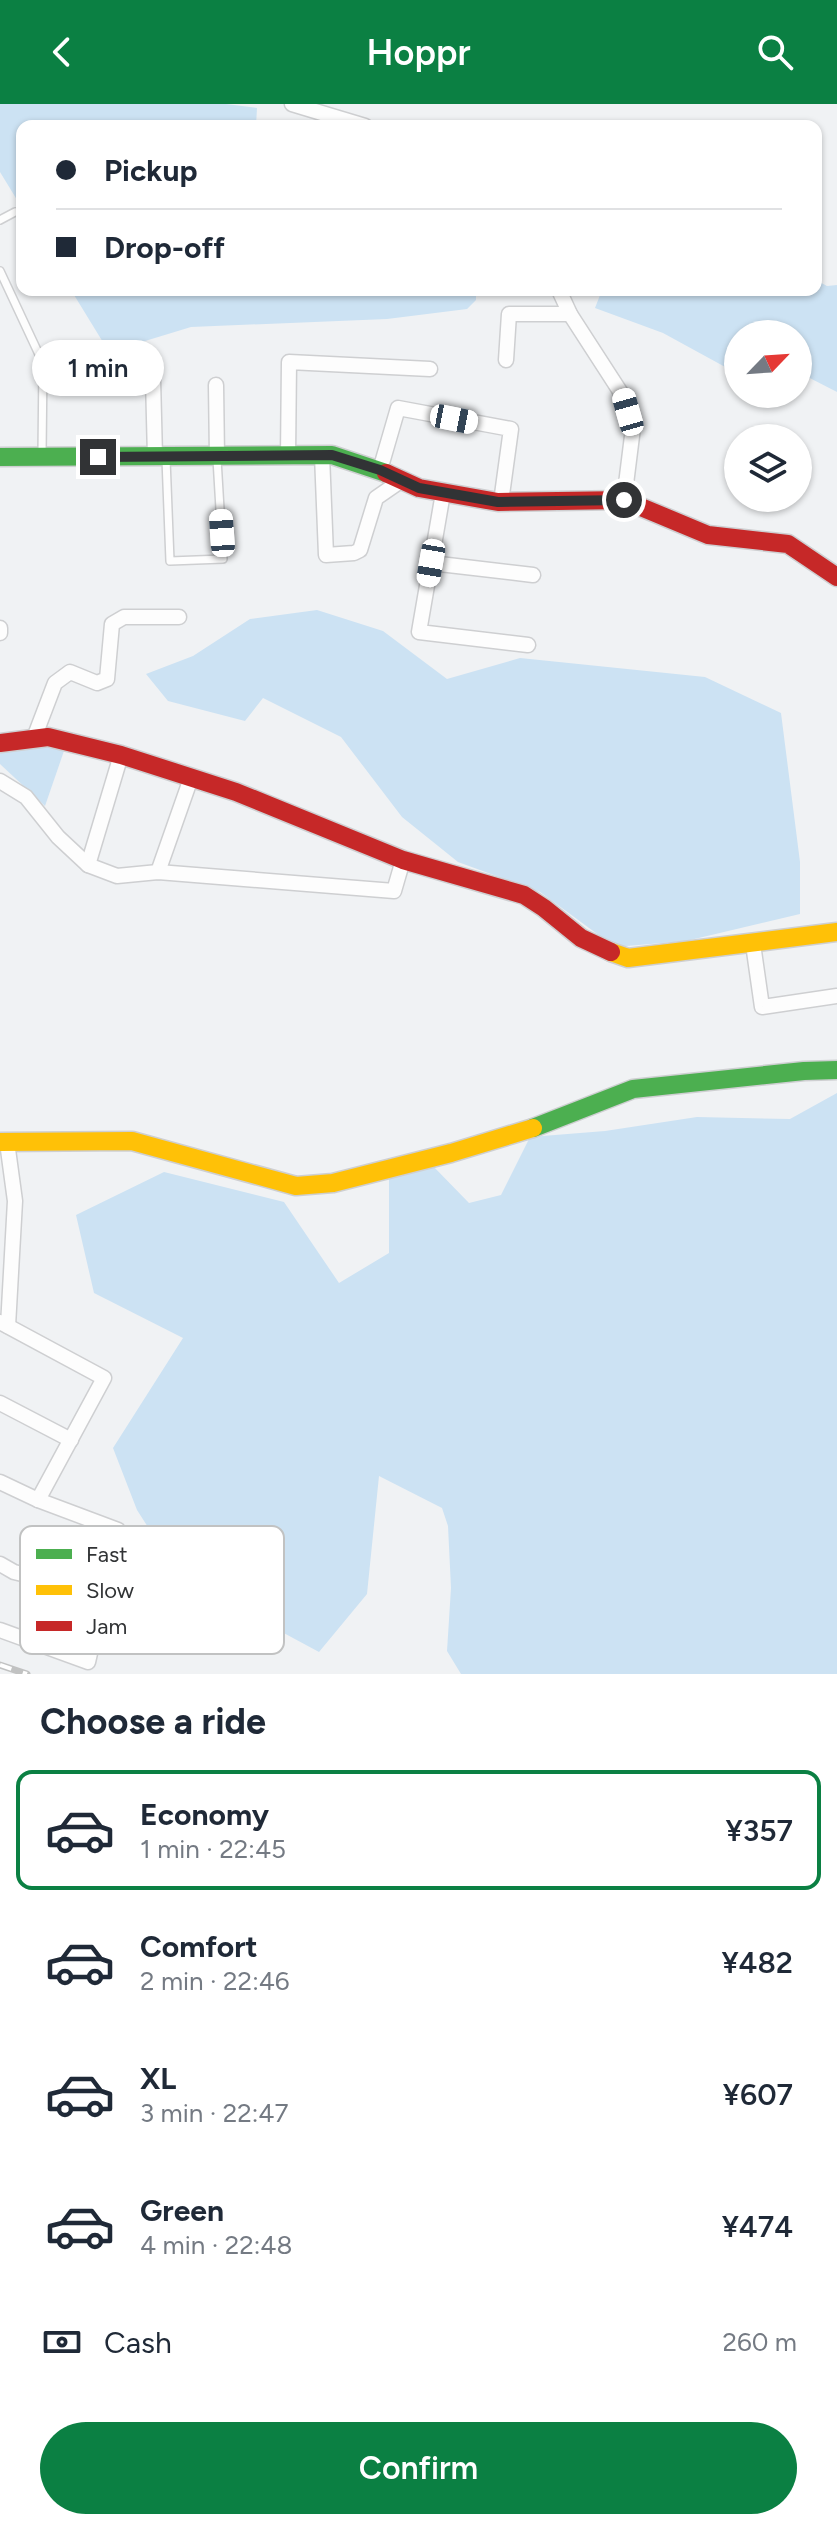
<!DOCTYPE html>
<html lang="en">
<head>
<meta charset="utf-8">
<style>
	:root { --surface:#fff; --page:#f6f6f7; --text:#1f2937; --muted:#747a83; --line:#e0e1e3; --accent:#0b8043 }
	body { margin:0; font-family:Figtree,sans-serif; background:var(--page); color:var(--text); height:100vh; display:flex; flex-direction:column; font-size:30px; white-space:nowrap }
	* { box-sizing:border-box; margin:0 }
	p { font-size:26px; color:var(--muted) }
	.icon { flex:none; width:44px; height:44px; fill:none; stroke:currentColor; stroke-width:2; stroke-linecap:round; stroke-linejoin:round }
	.map { position:relative; height:1570px; overflow:hidden }
	.drawer { display:flex; flex-direction:column; background:var(--surface); flex:1 }
	.drawer>* { flex:none }
	.guide { position:absolute; left:16px; top:16px; width:806px; height:176px; border-radius:16px; box-shadow:0 2px 6px #0004; display:grid; align-content:center; height:176px; padding:0 40px; background:var(--surface) }
	.needle { width:52px; rotate:65deg }
	.controls { position:absolute; left:724px; top:216px; display:grid; gap:16px }
	.controls a { display:grid; place-items:center; width:88px; height:88px; border-radius:50%; background:var(--surface); box-shadow:0 2px 6px #0004; font-size:40px }
	.end { position:absolute; width:36px; height:36px; margin:-18px; border:10px solid #313335; background:#fff; box-shadow:0 0 0 4px #fff }
	.from { border-radius:50% }
	.bubble { position:absolute; height:56px; border-radius:28px; background:var(--surface); box-shadow:0 2px 6px #0004; font-size:26px; font-weight:600; line-height:56px; text-align:center }
	.car { position:absolute; width:24px; height:48px; margin:-24px -12px; border-radius:10px; box-shadow:0 0 6px 2px #0007; background:linear-gradient(#fff 24%,#345 0 40%,#fff 0 76%,#345 0 86%,#fff 0) }
	.guide b { display:flex; align-items:center; gap:28px; height:76px; font-size:30px }
	.guide b+b { border-top:2px solid var(--line) }
	.guide i { width:20px; height:20px; background:var(--text) }
	ul { padding:0; list-style:none }
	li { display:flex; align-items:center; gap:24px; height:120px; margin:0 16px 12px; padding:0 24px; border:4px solid transparent; border-radius:16px }
	li div { flex:1 }
	li b { display:block; font-size:30px }
	li em { font-style:normal; font-weight:600 }
	li.current { border-color:var(--accent) }
	li>.icon { width:72px; height:72px; stroke-width:1.5 }
	h2 { padding:0 40px; font-size:36px; line-height:96px }
	.pay { display:flex; align-items:center; gap:20px; height:88px; padding:0 40px; font-size:30px }
	.pay p { margin-inline-start:auto }
	.cta { display:flex; gap:16px; margin-top:auto; padding:16px 40px }
	.cta a { flex:1; height:92px; border-radius:48px; background:var(--accent); color:#fff; font-size:32px; font-weight:600; line-height:92px; text-align:center }
	header { display:flex; justify-content:space-between; align-items:center; height:104px; padding:0 40px; background:var(--accent); color:#fff; font-size:36px; font-weight:600 }
	.map>svg:first-child { display:block }
	.green { fill:#cce2f3 }
	.lines { fill:none; stroke-linecap:round; stroke-linejoin:round }
	.lane-casing { stroke:#cecfd1; stroke-width:10 }
	.street-casing { stroke:#cecfd1; stroke-width:17 }
	.fast-casing { stroke:#cecfd1; stroke-width:21 }
	.slow-casing { stroke:#cecfd1; stroke-width:21 }
	.jam-casing { stroke:#cecfd1; stroke-width:21 }
	.lane { stroke:#fdfdfd; stroke-width:7 }
	.street { stroke:#fdfdfd; stroke-width:14 }
	.fast { stroke:#4caf50; stroke-width:18 }
	.slow { stroke:#ffc107; stroke-width:18 }
	.jam { stroke:#c62828; stroke-width:18 }
	.rail-casing { stroke:#c1c2c2; stroke-width:7 }
	.rail { stroke:#fff; stroke-width:4; stroke-dasharray:12; stroke-linecap:butt }
	.route { stroke:#313335; stroke-width:10 }
	.key { fill:#fff; stroke:#c1c2c2; stroke-width:2 }
	.key-label { font-size:22px; fill:#313335 }
</style>
</head>
<body>
<header><svg class="icon" aria-label="back" viewBox="0 0 24 24"><path d="M15 5l-7 7 7 7"/></svg>Hoppr<svg class="icon" aria-label="search" viewBox="0 0 24 24"><circle cx="10" cy="10" r="6"/><path d="M15 15l6 6"/></svg></header>
<div class="map">
<svg width="837" height="1570" viewBox="0 0 837 1570">
	<rect width="100%" height="100%" fill="#f0f2f4"/>
	<!-- green -->
	<g class="green">
		<polygon points="0,0 226,0 257,4 256,22 22,22 22,104 0,68"/>
		<polygon points="816,176 827,182 837,181 837,288 798,268 798,230 738,230 738,270 663,229 595,204 602,186 816,186"/>
		<polygon points="71,186 476,186 476,196 467,205 387,215 191,223 109,248"/>
		<polygon points="317,506 383,527 447,575 520,554 705,573 781,609 800,758 800,810 686,837 615,843 540,788 458,758 402,713 341,633 263,594 245,617 168,597 146,570 193,552 250,515"/>
		<polygon points="29,640 65,644 45,702 0,660 0,646"/>
		<polygon points="837,989 837,1570 461,1570 447,1547 451,1484 448,1422 442,1404 379,1372 367,1490 319,1548 180,1473 137,1406 113,1344 183,1234 94,1189 76,1111 164,1068 284,1098 339,1179 389,1149 389,1075 432,1061 469,1099 501,1091 530,1033 605,1027 697,1013 790,1015"/>
	</g>
	<g class="lines">
		<!-- lane casing -->
		<g class="lane-casing">
			<g id="lane">
				<polyline points="0,116 15,108"/>
				<polyline points="0,167 43,259 42,350"/>
				<polyline points="166,355 170,457 223,455 217,355"/>
			</g>
		</g>
		<!-- street casing -->
		<g class="street-casing">
			<g id="street">
				<polyline points="292,0 365,22"/>
				<polyline points="559,186 570,210 623,292 633,324 624,396"/>
				<polyline points="506,256 509,210 570,210"/>
				<polyline points="153,275 155,353"/>
				<polyline points="216,281 217,353"/>
				<polyline points="322,351 326,451 354,449 360,446 376,394 402,376"/>
				<polyline points="288,352 289,258 430,265"/>
				<polyline points="380,366 398,304 511,325 501,398"/>
				<polyline points="443,389 419,528 528,541"/>
				<polyline points="431,459 533,471"/>
				<polyline points="0,524 0,529"/>
				<polyline points="34,634 55,579 70,568 97,579 107,575 112,520 124,513 179,513"/>
				<polyline points="0,677 26,693 58,733 88,761 117,772 158,768 394,787 403,756"/>
				<polyline points="88,761 121,651"/>
				<polyline points="158,768 191,674"/>
				<polyline points="753,840 762,903 837,892"/>
				<polyline points="7,1038 15,1097 8,1222"/>
				<polyline points="0,1218 104,1274 38,1396"/>
				<polyline points="0,1299 71,1336"/>
				<polyline points="0,1378 38,1396 118,1426 88,1558 0,1526"/>
				<polyline points="0,1460 14,1468 104,1490"/>
			</g>
		</g>
		<!-- fast casing -->
		<g class="fast-casing">
			<g id="fast">
				<polyline points="0,353 332,351 386,369"/>
				<polyline points="533,1024 633,985 804,967 837,966"/>
			</g>
		</g>
		<!-- slow casing -->
		<g class="slow-casing">
			<g id="slow">
				<polyline points="611,848 628,854 837,828"/>
				<polyline points="0,1038 132,1037 296,1082 333,1079 451,1049 533,1024"/>
			</g>
		</g>
		<!-- jam casing -->
		<g class="jam-casing">
			<g id="jam">
				<polyline points="386,369 419,384 498,398 624,396 708,431 788,440 837,473"/>
				<polyline points="0,639 48,633 121,651 236,688 403,756 524,791 544,804 581,834 611,848"/>
			</g>
		</g>
		<!-- lane -->
		<use href="#lane" class="lane"/>
		<!-- street -->
		<use href="#street" class="street"/>
		<!-- fast -->
		<use href="#fast" class="fast"/>
		<!-- slow -->
		<use href="#slow" class="slow"/>
		<!-- jam -->
		<use href="#jam" class="jam"/>
		<!-- rail casing -->
		<g class="rail-casing">
			<polyline id="rail" points="0,1561 27,1570"/>
		</g>
		<!-- rail -->
		<use href="#rail" class="rail"/>
	</g>
	<g class="lines">
		<!-- route -->
		<polyline class="route" points="98,353 332,351 380,366 419,384 498,398 624,396"/>
	</g>
	<!-- legend -->
	<rect x="20" y="1422" width="264" height="128" rx="12" class="key"/>
	<rect x="36" y="1445" width="36" height="10" fill="#4caf50"/>
	<rect x="36" y="1481" width="36" height="10" fill="#ffc107"/>
	<rect x="36" y="1517" width="36" height="10" fill="#c62828"/>
	<g class="key-label">
		<text x="86" y="1458">Fast</text>
		<text x="86" y="1494">Slow</text>
		<text x="86" y="1530">Jam</text>
	</g>
</svg>
<div class="controls">
<a><svg class="needle" viewBox="-14 -14 28 28"><path d="M0-13l5 13h-10z" fill="#e53935"/><path d="M0 13l5-13h-10z" fill="#747a83"/></svg></a>
<a><svg class="icon" aria-label="layers" viewBox="0 0 24 24"><path d="M12 4l9 5-9 5-9-5zM3 14l9 5 9-5"/></svg></a>
</div>
<i class="end from" style="left:624px;top:396px"></i>
<i class="end" style="left:98px;top:353px"></i>
<div class="bubble" style="left:32px;top:236px;width:132px">1 min</div>
<i class="car" style="left:628px;top:308px;rotate:344deg"></i>
<i class="car" style="left:454px;top:315px;rotate:101deg"></i>
<i class="car" style="left:222px;top:429px;rotate:356deg"></i>
<i class="car" style="left:431px;top:459px;rotate:190deg"></i>
<div class="guide">
<b><i class="from"></i>Pickup</b>
<b><i></i>Drop-off</b>
</div>
</div>
<section class="drawer">
<h2>Choose a ride</h2>
<ul>
<li class="current"><svg class="icon" aria-label="car" viewBox="0 0 24 24"><path d="M5 17H2v-5l4-1 3-4h7l3 4 3 1v5h-3M9 17h6M6 11h13"/><circle cx="7" cy="17" r="2"/><circle cx="17" cy="17" r="2"/></svg><div><b>Economy</b><p>1 min · 22:45</p></div><em>¥357</em></li>
<li><svg class="icon" aria-label="car" viewBox="0 0 24 24"><path d="M5 17H2v-5l4-1 3-4h7l3 4 3 1v5h-3M9 17h6M6 11h13"/><circle cx="7" cy="17" r="2"/><circle cx="17" cy="17" r="2"/></svg><div><b>Comfort</b><p>2 min · 22:46</p></div><em>¥482</em></li>
<li><svg class="icon" aria-label="car" viewBox="0 0 24 24"><path d="M5 17H2v-5l4-1 3-4h7l3 4 3 1v5h-3M9 17h6M6 11h13"/><circle cx="7" cy="17" r="2"/><circle cx="17" cy="17" r="2"/></svg><div><b>XL</b><p>3 min · 22:47</p></div><em>¥607</em></li>
<li><svg class="icon" aria-label="car" viewBox="0 0 24 24"><path d="M5 17H2v-5l4-1 3-4h7l3 4 3 1v5h-3M9 17h6M6 11h13"/><circle cx="7" cy="17" r="2"/><circle cx="17" cy="17" r="2"/></svg><div><b>Green</b><p>4 min · 22:48</p></div><em>¥474</em></li>
</ul>
<div class="pay"><svg class="icon" aria-label="cash" viewBox="0 0 24 24"><path d="M3 7h18v10H3z"/><circle cx="12" cy="12" r="2"/></svg>Cash<p>260 m</p></div>
<div class="cta"><a>Confirm</a></div>
</section>
</body>
</html>
